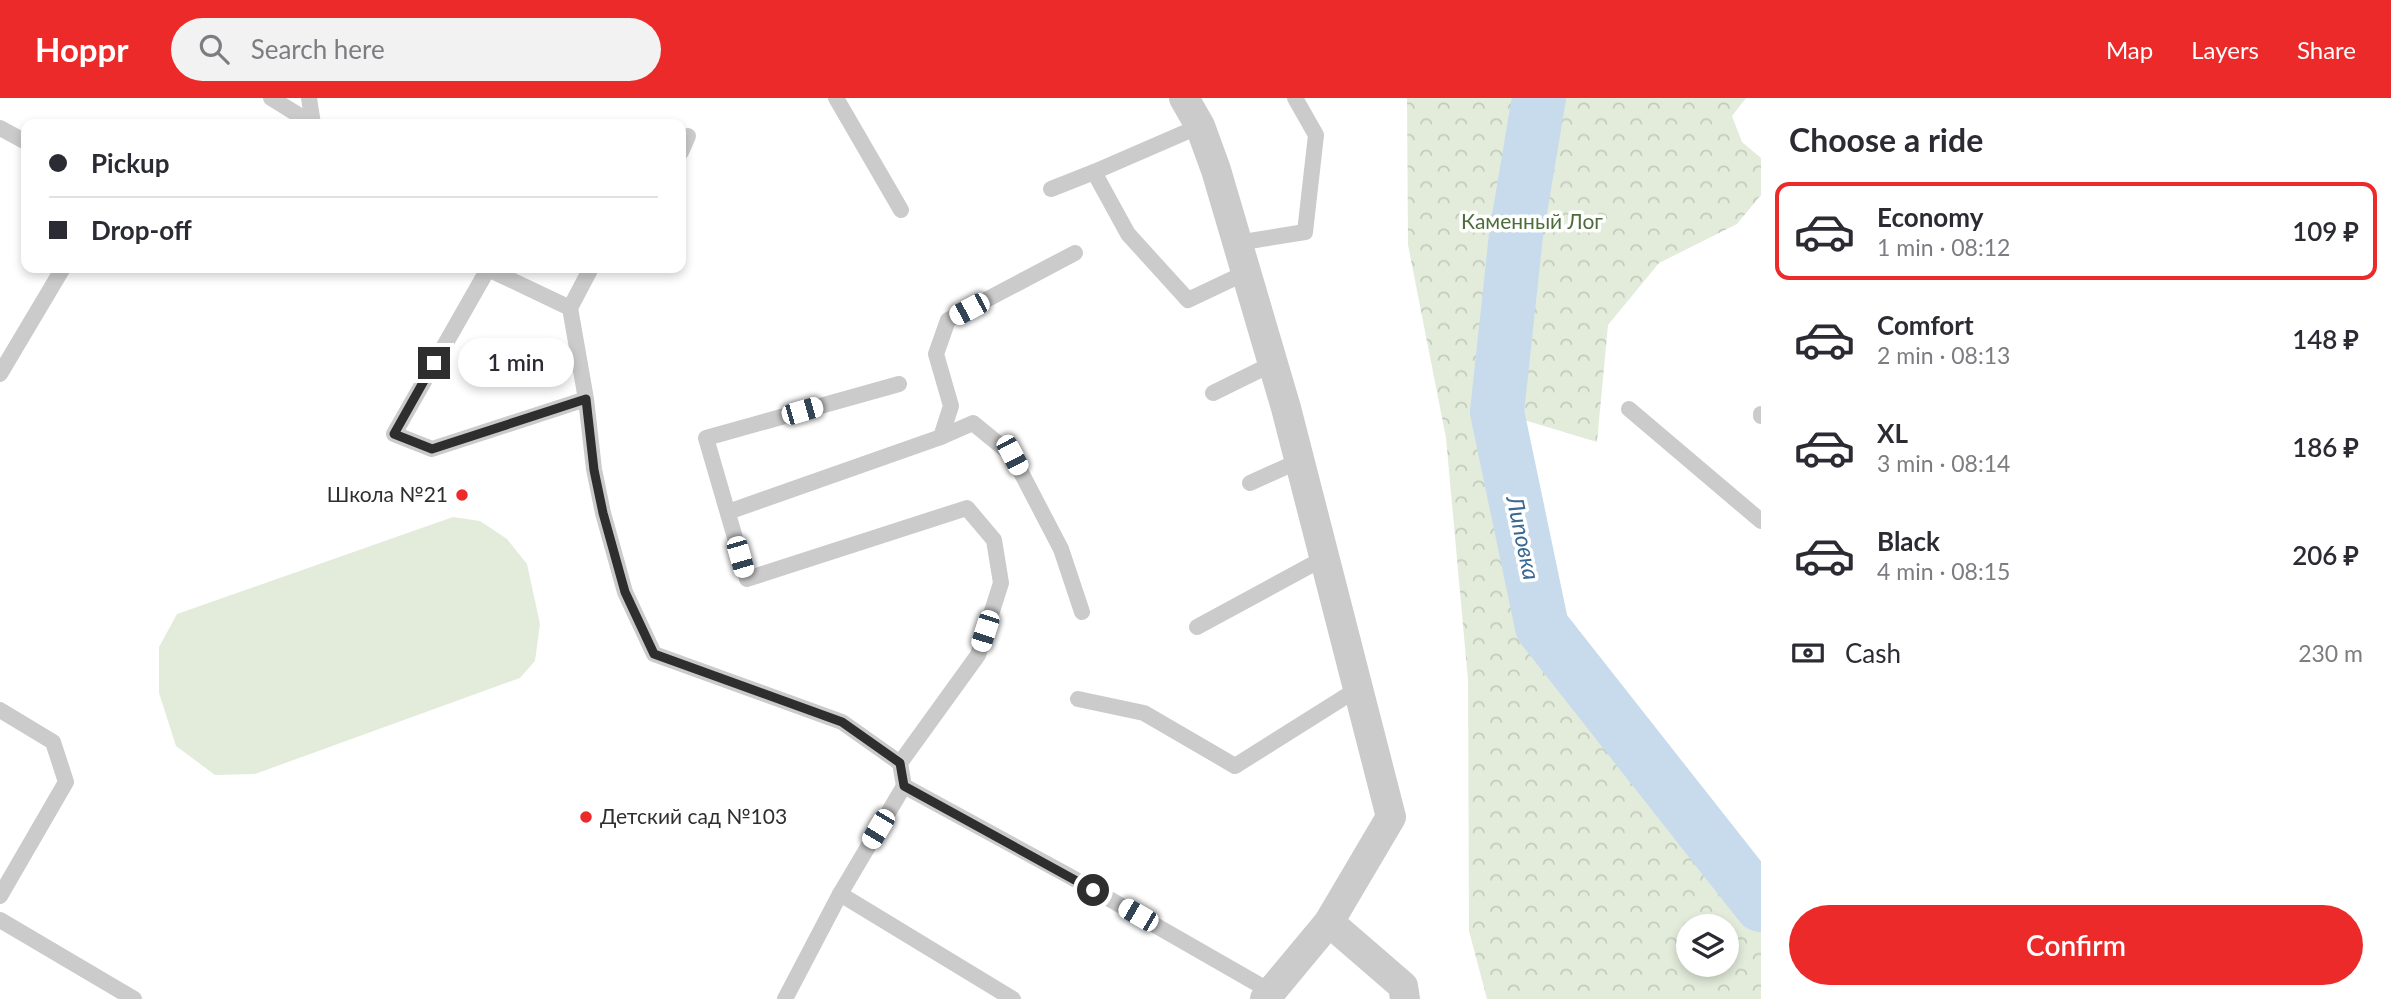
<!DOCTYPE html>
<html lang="en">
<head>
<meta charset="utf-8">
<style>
	:root { --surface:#fff; --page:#f2f2f3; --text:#2b2b33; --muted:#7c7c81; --line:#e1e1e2; --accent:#ec2a29 }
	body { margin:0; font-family:Lato,sans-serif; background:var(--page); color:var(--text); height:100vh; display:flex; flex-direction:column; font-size:26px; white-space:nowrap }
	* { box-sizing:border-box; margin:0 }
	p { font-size:23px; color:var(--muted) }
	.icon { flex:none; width:38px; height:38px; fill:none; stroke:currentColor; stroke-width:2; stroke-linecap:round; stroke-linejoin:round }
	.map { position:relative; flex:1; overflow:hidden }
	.sheet { display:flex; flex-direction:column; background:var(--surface); width:630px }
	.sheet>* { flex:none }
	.hud { position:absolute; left:21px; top:21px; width:665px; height:154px; border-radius:14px; box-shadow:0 4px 10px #0003; display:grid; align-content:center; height:154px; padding:0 28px; background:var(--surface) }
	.fabs { position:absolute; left:1676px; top:816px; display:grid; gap:14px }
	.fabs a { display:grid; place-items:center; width:63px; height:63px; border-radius:50%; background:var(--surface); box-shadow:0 4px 10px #0003; font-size:35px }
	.end { position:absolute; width:32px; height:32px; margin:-16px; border:9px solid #2e2e2e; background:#fff; box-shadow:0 0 0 4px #fff }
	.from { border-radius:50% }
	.bubble { position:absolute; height:49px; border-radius:24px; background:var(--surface); box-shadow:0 4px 10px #0003; font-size:23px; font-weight:600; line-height:49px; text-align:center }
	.car { position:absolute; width:21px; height:42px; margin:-21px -10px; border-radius:9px; box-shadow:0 0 5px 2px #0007; background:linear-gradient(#fff 24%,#345 0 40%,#fff 0 76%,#345 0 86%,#fff 0) }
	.hud b { display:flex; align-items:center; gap:24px; height:66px; font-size:26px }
	.hud b+b { border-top:2px solid var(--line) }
	.hud i { width:18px; height:18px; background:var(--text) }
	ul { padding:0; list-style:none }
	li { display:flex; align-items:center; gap:21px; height:98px; margin:0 14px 10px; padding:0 14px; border:4px solid transparent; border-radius:14px }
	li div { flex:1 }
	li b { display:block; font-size:26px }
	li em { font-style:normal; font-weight:600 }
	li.current { border-color:var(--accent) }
	li>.icon { width:63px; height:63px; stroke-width:1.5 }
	h2 { padding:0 28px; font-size:32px; line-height:84px }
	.pay { display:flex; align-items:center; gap:18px; height:77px; padding:0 28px; font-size:26px }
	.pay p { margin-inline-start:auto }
	.action { display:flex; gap:14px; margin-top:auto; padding:14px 28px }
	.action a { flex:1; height:80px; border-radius:42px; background:var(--accent); color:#fff; font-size:28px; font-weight:600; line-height:80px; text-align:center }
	header { display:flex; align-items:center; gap:42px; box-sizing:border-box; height:98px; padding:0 35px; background:var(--accent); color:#fff }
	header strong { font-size:33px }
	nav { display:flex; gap:38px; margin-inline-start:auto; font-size:24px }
	.search { width:490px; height:63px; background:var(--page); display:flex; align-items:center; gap:18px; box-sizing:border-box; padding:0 24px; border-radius:38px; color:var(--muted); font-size:26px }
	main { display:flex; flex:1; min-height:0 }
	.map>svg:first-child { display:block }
	.forest { fill:url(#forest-crowns); fill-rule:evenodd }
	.pitch { fill:#e3ecdb }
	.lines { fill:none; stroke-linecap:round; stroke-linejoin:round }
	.river { stroke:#c7dbed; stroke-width:54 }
	.service { stroke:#cbcbcb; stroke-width:16 }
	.minor { stroke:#cbcbcb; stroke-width:30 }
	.route { stroke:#2e2e2e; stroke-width:9 }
	.poi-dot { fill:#ec2a29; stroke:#fff; stroke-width:2.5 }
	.labels { text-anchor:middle; stroke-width:7; stroke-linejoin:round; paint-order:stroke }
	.park-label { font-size:21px; fill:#4d6c3a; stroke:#fff }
	.poi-label { font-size:21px; fill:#2e2e2e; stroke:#fff; text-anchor:end }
	.water-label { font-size:23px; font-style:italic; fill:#396994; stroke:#fff }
</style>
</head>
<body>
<header>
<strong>Hoppr</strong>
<div class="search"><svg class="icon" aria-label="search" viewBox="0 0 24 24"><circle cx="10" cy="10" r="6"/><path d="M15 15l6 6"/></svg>Search here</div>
<nav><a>Map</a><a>Layers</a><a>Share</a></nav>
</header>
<main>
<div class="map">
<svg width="1761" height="901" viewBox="0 0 1761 901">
	<defs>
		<pattern id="forest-crowns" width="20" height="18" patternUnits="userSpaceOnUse" patternTransform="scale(1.75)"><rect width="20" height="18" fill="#e3ecdb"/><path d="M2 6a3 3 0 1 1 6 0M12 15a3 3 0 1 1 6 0" fill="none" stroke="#c3cbbc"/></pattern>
	</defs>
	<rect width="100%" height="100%" fill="#fff"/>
	<!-- forest -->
	<path class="forest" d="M 1407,0 L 1746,0 L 1732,18 L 1742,44 L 1761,60 L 1761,97 L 1737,126 L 1659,165 L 1608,227 L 1597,344 L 1497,314 L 1542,529 L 1761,807 L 1761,901 L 1487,901 L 1469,833 L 1468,582 L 1446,340 L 1408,147 ZM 1689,828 L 1727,828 L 1727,866 L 1689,866 Z"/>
	<!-- pitch -->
	<polygon class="pitch" points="453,419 480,423 507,441 527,466 540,526 535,563 520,580 255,676 215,677 176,648 159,595 159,549 177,516"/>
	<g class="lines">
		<!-- river -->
		<polyline class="river" points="1539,0 1516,137 1497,314 1542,529 1761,807"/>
		<!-- service -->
		<g class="service">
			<polyline points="271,0 313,26"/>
			<polyline points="309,0 313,26"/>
			<polyline points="836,0 901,112"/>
			<polyline points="0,30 26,44"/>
			<polyline points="681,54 688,38"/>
			<polyline points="1094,74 1128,136 1188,202 1245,175"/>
			<polyline points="1051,91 1094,74 1200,28"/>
			<polyline points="1237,145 1305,134 1316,37 1295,0"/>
			<polyline points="570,210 591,170"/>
			<polyline points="0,276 63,170"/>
			<polyline points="899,286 706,340 747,481 967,410 994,442 1001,485 978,557 900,665"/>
			<polyline points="1213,295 1272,266"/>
			<polyline points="586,301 432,351 394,336 488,171 570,210 586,301 594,371 603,415 625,494 654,556 842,624 900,665 904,688 1071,779 1270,893"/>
			<polyline points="1629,311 1761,423"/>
			<polyline points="1761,316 1761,318"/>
			<polyline points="941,339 973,325 1012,357 1061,451 1082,514"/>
			<polyline points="1250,385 1301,362"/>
			<polyline points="728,414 941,339 951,308 936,256 948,222 1075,155"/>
			<polyline points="1197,529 1326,459"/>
			<polyline points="1078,601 1144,615 1235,668 1359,590"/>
			<polyline points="0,612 53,644 66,684 0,798"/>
			<polyline points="904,688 840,796 1013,901"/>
			<polyline points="0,822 134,901"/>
			<polyline points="785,901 840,796"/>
		</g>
		<!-- minor -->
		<g class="minor">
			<polyline points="1184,0 1200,28 1216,72 1286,310 1391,719 1329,824 1265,901"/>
			<polyline points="1329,824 1403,888 1405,901"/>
		</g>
	</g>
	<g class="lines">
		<!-- route -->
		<polyline class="route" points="434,265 394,336 432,351 586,301 594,372 603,415 625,494 654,556 842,624 900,665 904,688 1093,792"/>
	</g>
	<!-- markers -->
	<g class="poi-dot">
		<circle cx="462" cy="397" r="7"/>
		<circle cx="586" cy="719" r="7"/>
	</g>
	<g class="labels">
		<!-- park labels -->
		<g class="park-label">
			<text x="1532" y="131">Каменный Лог</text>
		</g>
		<!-- poi labels -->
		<g class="poi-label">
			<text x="448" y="404">Школа №21</text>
			<text x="600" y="726" text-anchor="start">Детский сад №103</text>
		</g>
		<!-- water labels -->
		<g class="water-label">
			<text transform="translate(1523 440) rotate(78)" y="8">Липовка</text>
		</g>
	</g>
</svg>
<div class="fabs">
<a><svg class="icon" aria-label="layers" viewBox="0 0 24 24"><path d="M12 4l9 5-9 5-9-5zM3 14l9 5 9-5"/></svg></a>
</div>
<i class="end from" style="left:1093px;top:792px"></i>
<i class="end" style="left:434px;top:265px"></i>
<div class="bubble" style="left:458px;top:240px;width:116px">1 min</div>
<i class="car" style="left:969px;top:211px;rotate:242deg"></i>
<i class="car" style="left:802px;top:313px;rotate:74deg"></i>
<i class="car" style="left:1012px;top:357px;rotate:152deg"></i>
<i class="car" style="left:740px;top:459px;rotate:164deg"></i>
<i class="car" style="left:985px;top:533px;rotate:198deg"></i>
<i class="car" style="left:878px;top:731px;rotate:211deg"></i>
<i class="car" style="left:1138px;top:817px;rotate:300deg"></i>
<div class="hud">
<b><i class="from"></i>Pickup</b>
<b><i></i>Drop-off</b>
</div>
</div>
<section class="sheet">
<h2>Choose a ride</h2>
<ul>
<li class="current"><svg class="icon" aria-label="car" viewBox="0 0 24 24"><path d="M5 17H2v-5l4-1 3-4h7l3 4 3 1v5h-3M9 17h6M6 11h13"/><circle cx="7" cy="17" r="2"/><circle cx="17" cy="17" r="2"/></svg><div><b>Economy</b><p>1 min · 08:12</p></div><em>109 ₽</em></li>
<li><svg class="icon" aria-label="car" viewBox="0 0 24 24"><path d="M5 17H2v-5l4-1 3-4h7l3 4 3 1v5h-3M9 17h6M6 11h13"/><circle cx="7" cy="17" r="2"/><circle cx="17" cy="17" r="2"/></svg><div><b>Comfort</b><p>2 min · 08:13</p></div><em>148 ₽</em></li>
<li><svg class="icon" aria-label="car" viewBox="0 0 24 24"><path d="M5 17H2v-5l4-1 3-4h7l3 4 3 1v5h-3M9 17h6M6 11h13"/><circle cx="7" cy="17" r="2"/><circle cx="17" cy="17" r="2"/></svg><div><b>XL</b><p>3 min · 08:14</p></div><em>186 ₽</em></li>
<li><svg class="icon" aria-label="car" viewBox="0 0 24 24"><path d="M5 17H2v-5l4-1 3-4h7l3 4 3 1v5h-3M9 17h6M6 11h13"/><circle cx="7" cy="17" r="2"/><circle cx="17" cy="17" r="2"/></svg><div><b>Black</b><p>4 min · 08:15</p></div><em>206 ₽</em></li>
</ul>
<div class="pay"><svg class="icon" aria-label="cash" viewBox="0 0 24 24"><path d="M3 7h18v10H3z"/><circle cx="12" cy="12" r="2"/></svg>Cash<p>230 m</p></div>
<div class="action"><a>Confirm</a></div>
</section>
</main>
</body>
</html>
